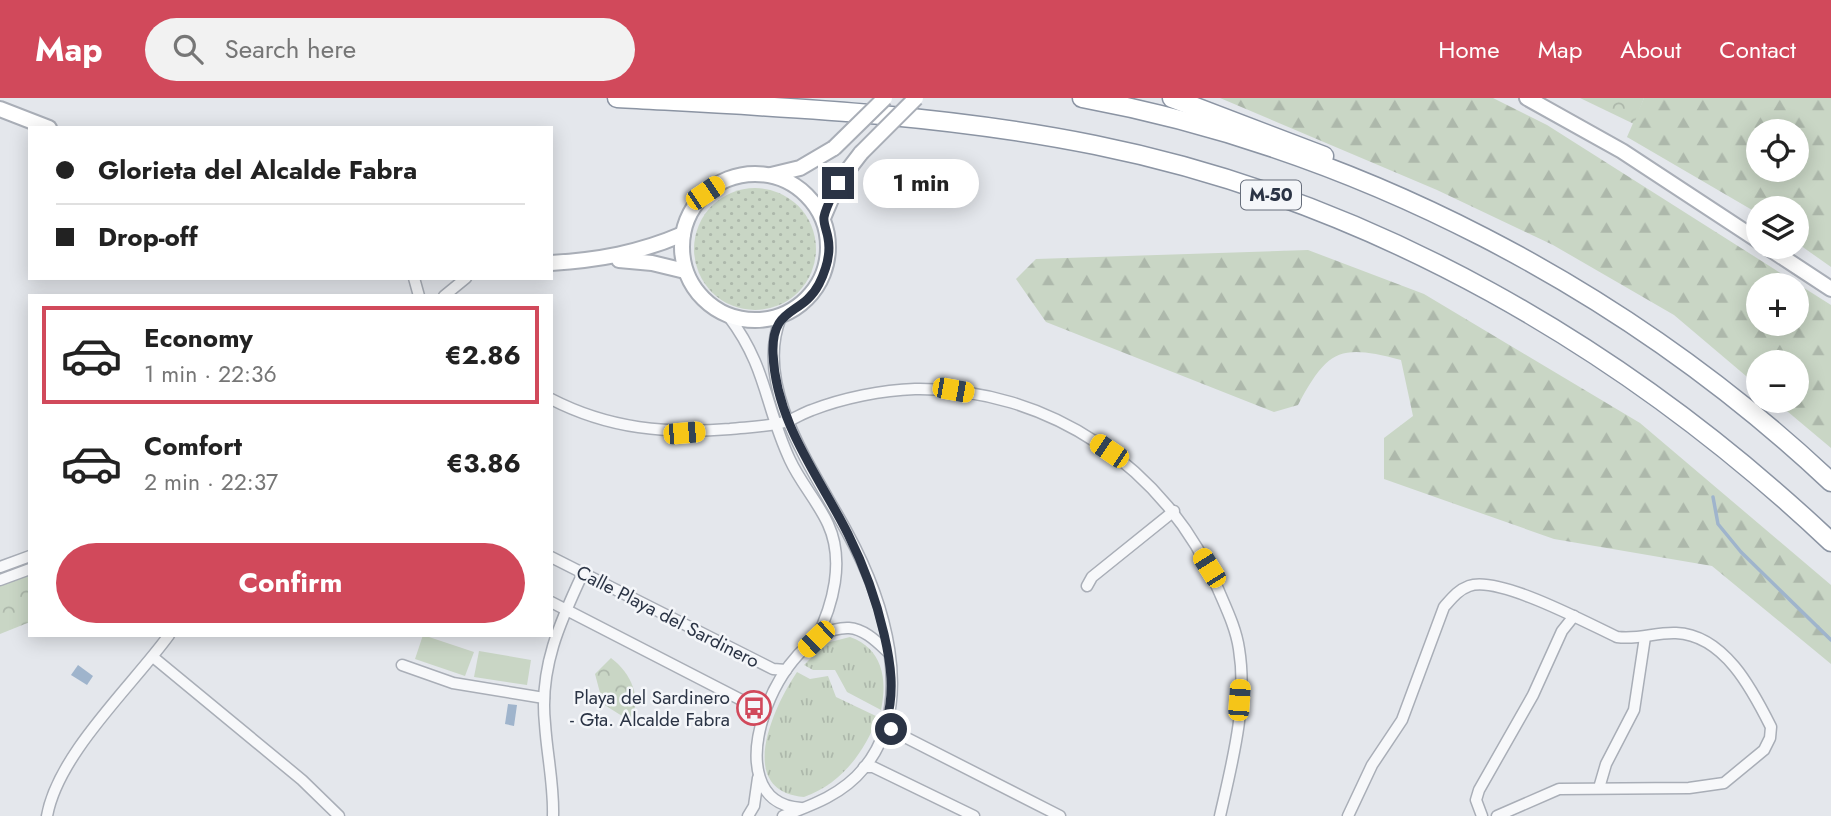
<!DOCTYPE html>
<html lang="en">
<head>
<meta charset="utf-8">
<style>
	:root { --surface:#fff; --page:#f2f2f2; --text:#222; --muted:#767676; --line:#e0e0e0; --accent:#d1495b }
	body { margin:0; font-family:Jost,sans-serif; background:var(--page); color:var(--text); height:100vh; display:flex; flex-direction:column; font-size:26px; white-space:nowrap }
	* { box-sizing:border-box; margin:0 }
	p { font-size:23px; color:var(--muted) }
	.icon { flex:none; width:38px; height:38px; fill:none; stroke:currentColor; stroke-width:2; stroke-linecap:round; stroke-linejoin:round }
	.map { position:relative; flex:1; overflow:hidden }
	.drawer { position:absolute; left:28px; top:196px; width:525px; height:343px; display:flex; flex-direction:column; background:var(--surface); border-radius:0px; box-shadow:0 4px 18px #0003 }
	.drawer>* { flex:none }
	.banner { position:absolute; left:28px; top:28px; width:525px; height:154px; border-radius:0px; box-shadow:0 4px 18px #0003; display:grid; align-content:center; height:154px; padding:0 28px; background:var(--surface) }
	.buttons { position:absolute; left:1746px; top:21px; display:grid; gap:14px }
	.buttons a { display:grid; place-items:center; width:63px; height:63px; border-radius:50%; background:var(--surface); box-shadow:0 4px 18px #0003; font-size:35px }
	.end { position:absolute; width:32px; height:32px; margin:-16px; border:9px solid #2b3445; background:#fff; box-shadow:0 0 0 4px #fff }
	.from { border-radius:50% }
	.bubble { position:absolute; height:49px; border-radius:24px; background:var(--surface); box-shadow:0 4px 18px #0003; font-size:23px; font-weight:700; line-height:49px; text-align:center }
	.car { position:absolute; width:21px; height:42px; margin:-21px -10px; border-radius:9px; box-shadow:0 0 5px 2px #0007; background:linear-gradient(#f5c518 24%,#345 0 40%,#f5c518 0 76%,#345 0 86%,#f5c518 0) }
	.banner b { display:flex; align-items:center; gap:24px; height:66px; font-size:26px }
	.banner b+b { border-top:2px solid var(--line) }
	.banner i { width:18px; height:18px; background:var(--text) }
	ul { padding:12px 0 0; list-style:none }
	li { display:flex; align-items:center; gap:21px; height:98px; margin:0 14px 10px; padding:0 14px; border:4px solid transparent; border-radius:0px }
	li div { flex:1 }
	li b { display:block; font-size:26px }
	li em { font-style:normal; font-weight:700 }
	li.active { border-color:var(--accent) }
	li>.icon { width:63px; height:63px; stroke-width:1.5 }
	.primary-button { display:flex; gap:14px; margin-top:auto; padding:14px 28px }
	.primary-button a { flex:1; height:80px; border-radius:42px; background:var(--accent); color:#fff; font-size:28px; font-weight:700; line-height:80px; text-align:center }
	header { display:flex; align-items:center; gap:42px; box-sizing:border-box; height:98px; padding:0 35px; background:var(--accent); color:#fff }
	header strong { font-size:33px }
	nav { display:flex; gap:38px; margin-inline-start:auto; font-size:24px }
	.search { width:490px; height:63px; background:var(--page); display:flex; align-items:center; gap:18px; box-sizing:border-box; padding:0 24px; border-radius:38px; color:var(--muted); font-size:26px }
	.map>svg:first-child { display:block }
	.grass { fill:url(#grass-tufts) }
	.forest { fill:url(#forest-firs); fill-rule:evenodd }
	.park { fill:url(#park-crowns) }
	.garden { fill:url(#garden-dots) }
	.pitch { fill:#c9d6c5 }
	.water { fill:#9fb4cc }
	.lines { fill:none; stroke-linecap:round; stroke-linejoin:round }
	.stream { stroke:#9fb4cc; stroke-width:3.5 }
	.street-casing { stroke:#a9aeb7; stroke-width:13 }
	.secondary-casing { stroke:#a9aeb7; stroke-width:18 }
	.highway-casing { stroke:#8b94a3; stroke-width:21 }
	.street { stroke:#f7f8fa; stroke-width:10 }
	.secondary { stroke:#fff; stroke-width:14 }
	.highway { stroke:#fff; stroke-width:18 }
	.secondary-bridge-casing { stroke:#a9aeb7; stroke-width:18; stroke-linecap:butt }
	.secondary-bridge { stroke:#fff; stroke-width:14 }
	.route { stroke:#2b3445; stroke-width:9 }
	.labels { text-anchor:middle; stroke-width:5; stroke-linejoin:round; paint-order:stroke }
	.shield { fill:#f4f6f9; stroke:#676e7b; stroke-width:2 }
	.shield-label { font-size:18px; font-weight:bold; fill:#2b3445 }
	.street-label { font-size:19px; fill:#2b3445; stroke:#f4f6f9 }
	.poi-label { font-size:19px; fill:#2b3445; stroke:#f4f6f9; text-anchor:end }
</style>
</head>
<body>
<header>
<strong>Map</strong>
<div class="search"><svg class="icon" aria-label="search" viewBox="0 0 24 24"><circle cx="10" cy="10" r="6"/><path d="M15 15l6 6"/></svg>Search here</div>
<nav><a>Home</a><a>Map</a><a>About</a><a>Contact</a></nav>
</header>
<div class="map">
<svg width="1831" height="718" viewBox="0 0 1831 718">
	<defs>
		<pattern id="grass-tufts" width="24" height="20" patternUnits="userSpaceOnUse" patternTransform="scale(1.75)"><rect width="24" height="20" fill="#c9d6c5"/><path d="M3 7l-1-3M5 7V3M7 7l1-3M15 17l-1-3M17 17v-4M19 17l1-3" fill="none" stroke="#adb8ab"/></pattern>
		<pattern id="forest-firs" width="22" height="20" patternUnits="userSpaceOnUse" patternTransform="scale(1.75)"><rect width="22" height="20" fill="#c9d6c5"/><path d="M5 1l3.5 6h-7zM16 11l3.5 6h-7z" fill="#adb8ab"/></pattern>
		<pattern id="park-crowns" width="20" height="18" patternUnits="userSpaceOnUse" patternTransform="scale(1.75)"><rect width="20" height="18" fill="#c9d6c5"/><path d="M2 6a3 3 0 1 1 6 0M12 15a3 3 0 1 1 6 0" fill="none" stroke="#adb8ab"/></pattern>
		<pattern id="garden-dots" width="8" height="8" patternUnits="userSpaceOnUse" patternTransform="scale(1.75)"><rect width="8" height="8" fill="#c9d6c5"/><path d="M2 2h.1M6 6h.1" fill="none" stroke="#adb8ab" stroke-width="1.8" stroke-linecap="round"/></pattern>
	</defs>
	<rect width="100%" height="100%" fill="#e4e7ec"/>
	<!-- grass -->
	<g class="grass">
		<path d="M 850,539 C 882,550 888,581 881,612 L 847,594 L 835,572 L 813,572 L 804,567 L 826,545 Z"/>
		<path d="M 797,574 L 810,581 L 828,578 L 836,599 L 878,619 C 863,656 842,685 804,699 C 734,693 774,608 797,574 Z"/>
	</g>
	<!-- forest -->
	<g class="forest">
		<path d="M 1220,0 L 1493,0 L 1547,27 L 1831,207 L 1831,350 L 1775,303 L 1797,303 L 1797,264 L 1759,264 L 1759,289 L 1674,217 L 1553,147 L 1437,92 ZM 1759,187 L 1797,187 L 1797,226 L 1759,226 Z"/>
		<path d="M 1644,0 L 1831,0 L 1831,169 L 1797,145 L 1797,110 L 1759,110 L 1759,116 L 1627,39 ZM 1759,33 L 1797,33 L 1797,72 L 1759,72 Z"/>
		<path d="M 1308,152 L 1424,196 L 1640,325 L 1831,487 L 1831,566 L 1712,468 L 1554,441 L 1384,381 L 1384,340 L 1413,318 L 1401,262 C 1340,246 1328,251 1298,307 L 1274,314 L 1046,224 L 1016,181 L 1036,161 Z"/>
	</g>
	<!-- park -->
	<g class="park">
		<polygon points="1580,0 1644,0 1634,26"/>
		<polygon points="30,474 30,524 0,536 0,486"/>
		<path d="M 611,560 C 631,575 643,601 630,623 L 603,606 L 595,576 Z"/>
	</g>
	<!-- garden -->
	<circle class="garden" cx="755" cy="151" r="61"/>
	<!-- pitch -->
	<g class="pitch">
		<polygon points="423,537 474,554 465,578 415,561"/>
		<polygon points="479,553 531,562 527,587 474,579"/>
	</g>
	<!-- water -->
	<g class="water">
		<polygon points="78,567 93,578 87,587 71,577"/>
		<polygon points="508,606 517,607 514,628 505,626"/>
	</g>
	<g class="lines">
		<!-- stream -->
		<polyline class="stream" points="1713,399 1718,426 1741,454 1831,542"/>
		<!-- street casing -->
		<g class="street-casing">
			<g id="street">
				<polyline points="414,180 419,198"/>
				<polyline points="444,198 466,180"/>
				<path d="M 729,219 C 767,269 765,309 790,362 C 800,384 818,404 828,426 C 845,463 833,507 816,541"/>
				<path d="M 781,219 C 752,290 815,374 847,434 C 883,500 918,604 864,670 C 843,696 813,707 783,718"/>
				<path d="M 551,301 C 609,331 667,336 730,331 C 749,329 769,329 788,323 C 796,320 803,315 812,312 C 843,300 882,292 915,291 C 1048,289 1167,370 1218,491 C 1226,510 1236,530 1239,551 C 1248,606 1232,665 1220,718"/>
				<polyline points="551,459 773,571 786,572"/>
				<polyline points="0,469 30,458"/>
				<polyline points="0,482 30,471"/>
				<polyline points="1087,488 1092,479 1174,413"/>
				<polyline points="551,504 755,609 763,620"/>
				<polyline points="153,559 302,682 339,718"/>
				<polyline points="402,567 453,585 544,600"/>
				<polyline points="886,625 895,634 1060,718"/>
				<polyline points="864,669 873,669 974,718"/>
				<polyline points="1599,690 1606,666 1634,612 1645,539"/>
				<path d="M 801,710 C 709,705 778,527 849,530 C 865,531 878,545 889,555"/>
				<path d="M 47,718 C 58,656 132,588 169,537"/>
				<path d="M 553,718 C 554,687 547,657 545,626 C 539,570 560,524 583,475"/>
				<polyline points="748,718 754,708 758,680"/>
				<path d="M 1348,718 L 1372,667 L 1402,622 L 1444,509 C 1452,500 1458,492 1469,488 C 1498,477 1587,525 1617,539 C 1639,542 1656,534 1676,535 C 1724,537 1752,591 1771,629 L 1770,640 L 1764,652 L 1724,685 L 1689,690 L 1559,691 L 1497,718"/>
				<polyline points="1482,718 1476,702 1479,692 1533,597 1562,533 1574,518"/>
			</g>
		</g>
		<!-- secondary casing -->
		<g class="secondary-casing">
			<g id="secondary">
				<polyline points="1527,0 1622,53 1759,143"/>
				<polyline points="0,11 49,30"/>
				<circle cx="755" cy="149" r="73"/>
				<polyline points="771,77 800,70 834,50"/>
				<polyline points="823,120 838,85 861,55"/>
				<polyline points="1767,149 1831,191"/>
				<polyline points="619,162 652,165 685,173"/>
				<path d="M 551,165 C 599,162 639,155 683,136"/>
			</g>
		</g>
		<!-- highway casing -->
		<g class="highway-casing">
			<g id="highway">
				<path d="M 617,0 C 778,9 937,15 1095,47 C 1373,103 1627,251 1831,444"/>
				<path d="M 1082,0 C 1358,51 1627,192 1831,384"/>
				<polyline points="1172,0 1324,58"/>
			</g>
		</g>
		<!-- street -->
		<use href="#street" class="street"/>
		<!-- secondary -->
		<use href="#secondary" class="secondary"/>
		<!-- highway -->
		<use href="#highway" class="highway"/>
		<!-- secondary-bridge casing -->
		<g class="secondary-bridge-casing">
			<g id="secondary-bridge">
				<polyline points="834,50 885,0"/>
				<polyline points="861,55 916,0"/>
			</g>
		</g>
		<!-- secondary-bridge -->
		<use href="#secondary-bridge" class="secondary-bridge"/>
	</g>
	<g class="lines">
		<!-- route -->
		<path class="route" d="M 838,85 C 834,95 826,108 824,119 C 823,125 827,133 828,140 C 831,155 826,172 819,186 C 802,219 771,207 773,256 C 776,325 819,378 848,436 C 864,468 876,501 884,536 C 891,566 895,594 886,625 L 891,631"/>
	</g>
	<!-- icons -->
	<defs>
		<g id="bus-ring" transform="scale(1.75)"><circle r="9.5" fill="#f4f6f9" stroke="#d1495b" stroke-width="1.5"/><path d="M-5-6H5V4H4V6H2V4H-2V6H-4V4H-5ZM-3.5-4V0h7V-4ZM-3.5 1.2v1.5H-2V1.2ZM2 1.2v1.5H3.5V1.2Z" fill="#d1495b"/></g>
	</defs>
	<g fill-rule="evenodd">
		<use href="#bus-ring" x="754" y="610"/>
	</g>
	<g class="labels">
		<!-- shield labels -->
		<rect class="shield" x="1241" y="82.5" width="60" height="29" rx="5"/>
		<g class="shield-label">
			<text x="1271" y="103">M-50</text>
		</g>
		<!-- street labels -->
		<g class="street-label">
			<text transform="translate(668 518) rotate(27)" y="7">Calle Playa del Sardinero</text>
		</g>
		<!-- poi labels -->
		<g class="poi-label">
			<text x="730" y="606">Playa del Sardinero<tspan x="730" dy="22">- Gta. Alcalde Fabra</tspan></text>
		</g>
	</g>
</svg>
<div class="buttons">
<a><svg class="icon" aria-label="locate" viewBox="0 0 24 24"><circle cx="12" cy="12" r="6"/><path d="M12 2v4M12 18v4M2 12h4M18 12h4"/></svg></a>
<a><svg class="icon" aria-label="layers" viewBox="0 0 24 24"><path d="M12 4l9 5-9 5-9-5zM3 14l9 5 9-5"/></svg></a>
<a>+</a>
<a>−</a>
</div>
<i class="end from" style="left:891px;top:631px"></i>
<i class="end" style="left:838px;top:85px"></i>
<div class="bubble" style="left:863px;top:61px;width:116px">1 min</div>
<i class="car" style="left:705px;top:95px;rotate:56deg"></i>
<i class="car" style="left:953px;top:292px;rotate:100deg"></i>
<i class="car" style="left:684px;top:335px;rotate:85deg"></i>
<i class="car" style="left:1109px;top:353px;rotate:304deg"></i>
<i class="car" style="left:1209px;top:470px;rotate:328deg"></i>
<i class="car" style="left:816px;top:541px;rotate:226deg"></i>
<i class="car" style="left:1239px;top:602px;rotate:4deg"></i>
<div class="banner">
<b><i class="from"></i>Glorieta del Alcalde Fabra</b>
<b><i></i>Drop-off</b>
</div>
<section class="drawer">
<ul>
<li class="active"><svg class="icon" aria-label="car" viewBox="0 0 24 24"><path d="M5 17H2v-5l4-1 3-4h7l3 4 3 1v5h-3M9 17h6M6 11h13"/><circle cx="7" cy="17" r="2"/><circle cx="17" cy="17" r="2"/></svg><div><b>Economy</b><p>1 min · 22:36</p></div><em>€2.86</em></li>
<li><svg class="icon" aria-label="car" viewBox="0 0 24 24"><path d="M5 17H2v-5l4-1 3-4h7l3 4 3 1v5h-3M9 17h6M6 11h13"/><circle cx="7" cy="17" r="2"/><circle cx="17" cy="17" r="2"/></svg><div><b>Comfort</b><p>2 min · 22:37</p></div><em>€3.86</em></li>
</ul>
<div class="primary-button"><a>Confirm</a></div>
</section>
</div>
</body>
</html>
